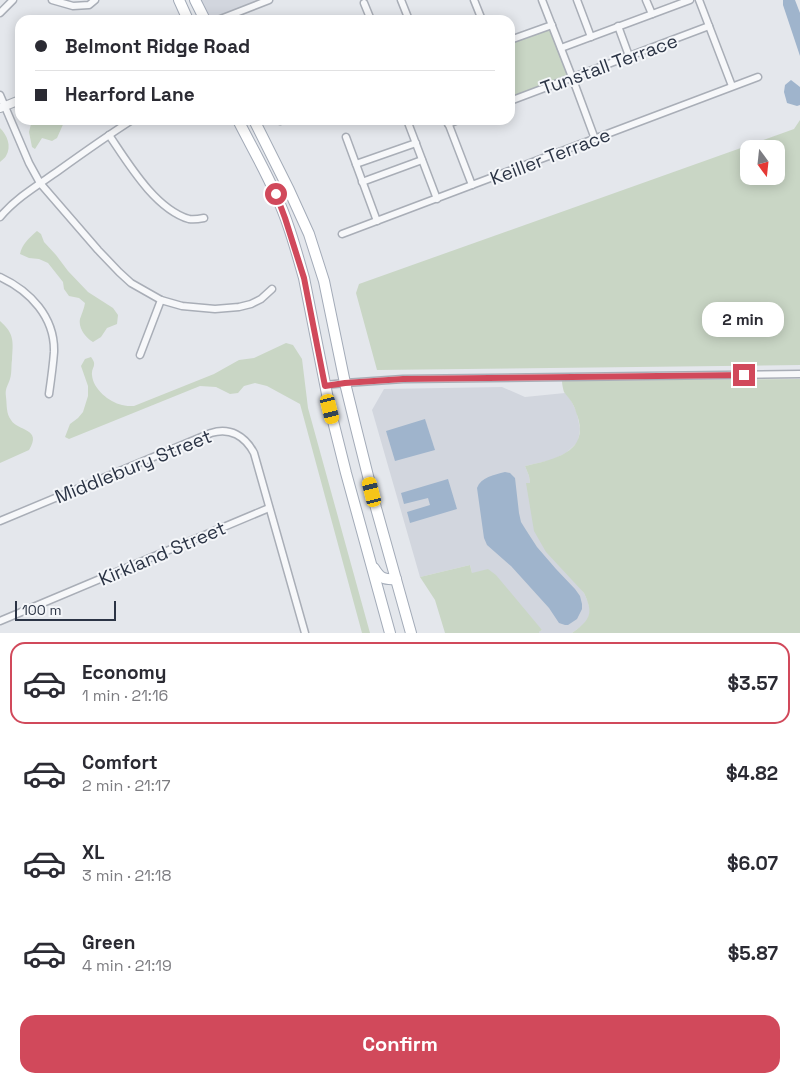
<!DOCTYPE html>
<html lang="en">
<head>
<meta charset="utf-8">
<style>
	:root { --surface:#fff; --page:#f2f2f3; --text:#2b2b33; --muted:#7c7c81; --line:#e1e1e2; --accent:#d1495b }
	body { margin:0; font-family:"Space Grotesk",sans-serif; background:var(--page); color:var(--text); height:100vh; display:flex; flex-direction:column; font-size:19px; white-space:nowrap }
	* { box-sizing:border-box; margin:0 }
	p { font-size:16px; color:var(--muted) }
	.icon { flex:none; width:28px; height:28px; fill:none; stroke:currentColor; stroke-width:2; stroke-linecap:round; stroke-linejoin:round }
	.map { position:relative; height:633px; overflow:hidden }
	.drawer { display:flex; flex-direction:column; background:var(--surface); flex:1 }
	.drawer>* { flex:none }
	.guide { position:absolute; left:15px; top:15px; width:500px; height:110px; border-radius:15px; box-shadow:0 2px 12px #0003; display:grid; align-content:center; height:110px; padding:0 20px; background:var(--surface) }
	.needle { width:32px; rotate:165deg }
	.buttons { position:absolute; left:740px; top:140px; display:grid; gap:10px }
	.buttons a { display:grid; place-items:center; width:45px; height:45px; border-radius:10px; background:var(--surface); box-shadow:0 2px 12px #0003; font-size:25px }
	.scale { position:absolute; left:15px; bottom:12px; width:101px; box-sizing:border-box; padding-left:5px; border:2px solid #2b3445; border-top:0; font-size:14px; line-height:18px; white-space:nowrap; color:#2b3445; -webkit-text-stroke:4px #f4f6f9; paint-order:stroke }
	.end { position:absolute; width:22px; height:22px; margin:-11px; border:6px solid #d1495b; background:#fff; box-shadow:0 0 0 2px #fff }
	.from { border-radius:50% }
	.bubble { position:absolute; height:35px; border-radius:15px; background:var(--surface); box-shadow:0 2px 12px #0003; font-size:16px; font-weight:600; line-height:35px; text-align:center }
	.car { position:absolute; width:15px; height:30px; margin:-15px -8px; border-radius:6px; box-shadow:0 0 4px 1px #0007; background:linear-gradient(#f5c518 24%,#345 0 40%,#f5c518 0 76%,#345 0 86%,#f5c518 0) }
	.guide b { display:flex; align-items:center; gap:18px; height:48px; font-size:19px }
	.guide b+b { border-top:1px solid var(--line) }
	.guide i { width:12px; height:12px; background:var(--text) }
	ul { padding:9px 0 0; list-style:none }
	li { display:flex; align-items:center; gap:15px; height:82px; margin:0 10px 8px; padding:0 10px; border:2px solid transparent; border-radius:15px }
	li div { flex:1 }
	li b { display:block; font-size:19px }
	li em { font-style:normal; font-weight:600 }
	li.selected { border-color:var(--accent) }
	li>.icon { width:45px; height:45px; stroke-width:1.5 }
	.primary-button { display:flex; gap:10px; margin-top:auto; padding:10px 20px }
	.primary-button a { flex:1; height:58px; border-radius:15px; background:var(--accent); color:#fff; font-size:20px; font-weight:600; line-height:58px; text-align:center }
	.map>svg:first-child { display:block }
	.built { fill:#d2d6de }
	.green { fill:#c9d6c5; fill-rule:evenodd }
	.water { fill:#9fb4cc }
	.lines { fill:none; stroke-linecap:round; stroke-linejoin:round }
	.minor-casing { stroke:#a9aeb7; stroke-width:9 }
	.tertiary-casing { stroke:#a9aeb7; stroke-width:10 }
	.primary-casing { stroke:#a3abb8; stroke-width:12 }
	.minor { stroke:#f7f8fa; stroke-width:6 }
	.tertiary { stroke:#f7f8fa; stroke-width:8 }
	.primary { stroke:#fff; stroke-width:10 }
	.route { stroke:#d1495b; stroke-width:6 }
	.labels { text-anchor:middle; stroke-width:4; stroke-linejoin:round; paint-order:stroke }
	.street-label { font-size:19px; fill:#2b3445; stroke:#f4f6f9 }
</style>
</head>
<body>
<div class="map">
<svg width="800" height="633" viewBox="0 0 800 633">
	<rect width="100%" height="100%" fill="#e4e7ec"/>
	<!-- built -->
	<g class="built">
		<polygon points="195,0 258,0 260,4 218,20 205,20"/>
		<polygon points="502,387 525,397 565,393 571,400 577,413 580,429 578,442 566,453 552,460 525,466 529,476 530,483 527,483 573,579 584,593 588,602 590,611 588,619 583,625 572,633 539,633 539,632 542,630 472,573 470,565 420,577 372,410 384,389"/>
	</g>
	<!-- green -->
	<g class="green">
		<polygon points="552,25 572,77 510,101 510,40"/>
		<polygon points="32,120 65,120 57,138 52,141 42,138 35,149 32,147 29,132"/>
		<path d="M 800,120 L 800,365 L 377,370 L 356,293 L 359,284 L 794,129 ZM 749,149 L 776,149 L 776,176 L 749,176 Z"/>
		<path d="M 0,128 C 7,135 12,146 6,156 C 5,158 2,160 0,162 Z"/>
		<path d="M 37,231 L 41,234 L 44,242 L 56,255 L 68,271 L 88,292 L 113,308 L 118,315 L 117,324 L 107,328 L 101,337 L 93,342 C 86,338 78,328 80,319 C 82,313 84,309 85,303 L 79,298 L 69,296 L 64,289 L 63,282 L 48,263 L 39,259 L 29,258 L 20,254 C 22,244 29,238 37,231 Z"/>
		<path d="M 0,321 C 15,334 13,342 12,360 C 11,366 12,373 10,379 C 7,388 5,388 6,397 C 7,405 6,414 11,420 C 17,431 43,428 29,450 L 0,463 Z"/>
		<path d="M 286,343 L 293,345 L 302,359 L 308,408 L 370,633 L 362,633 L 300,404 L 267,386 L 255,383 L 244,386 L 238,393 L 230,394 L 216,387 L 200,386 L 69,439 L 65,437 L 70,424 L 78,418 L 83,412 L 88,396 L 88,386 L 81,366 L 85,359 L 91,357 C 98,366 91,367 92,375 C 93,389 109,402 122,405 C 125,406 130,406 134,406 L 214,374 L 239,360 L 254,358 Z"/>
		<path d="M 800,379 L 800,633 L 572,633 C 590,620 594,614 584,593 L 546,552 L 534,531 L 526,483 L 530,483 L 529,476 L 525,466 C 555,459 592,452 576,412 C 575,408 573,404 571,401 C 569,398 566,395 564,392 C 563,389 562,384 562,381 Z"/>
		<polygon points="470,565 472,573 488,569 496,575 542,630 539,632 539,633 445,633 435,600 420,577"/>
	</g>
	<!-- water -->
	<g class="water">
		<polygon points="783,0 795,0 800,13 800,56 783,5"/>
		<polygon points="791,80 800,87 800,105 797,106 787,103 784,92 785,85"/>
		<polygon points="425,419 435,450 395,461 386,431"/>
		<path d="M 505,472 L 510,473 L 515,478 L 519,513 L 521,522 L 526,530 L 537,547 L 556,569 L 575,589 L 580,596 L 582,604 L 582,609 L 577,619 L 568,625 L 565,625 L 559,623 L 549,608 L 511,566 L 487,545 L 484,538 L 477,488 C 481,477 494,475 505,472 Z"/>
		<polygon points="448,479 457,509 410,523 407,512 430,505 428,498 404,504 401,493"/>
	</g>
	<g class="lines">
		<!-- minor casing -->
		<g class="minor-casing">
			<g id="minor">
				<polyline points="52,0 73,6 89,5 95,0"/>
				<polyline points="401,0 409,20"/>
				<polyline points="474,0 482,20"/>
				<polyline points="542,0 572,77 595,139"/>
				<polyline points="577,0 591,37"/>
				<polyline points="646,0 652,14"/>
				<polyline points="699,0 732,86"/>
				<polyline points="364,3 371,20"/>
				<polyline points="0,13 13,0"/>
				<polyline points="218,20 269,0"/>
				<polyline points="618,26 629,56"/>
				<polyline points="510,40 552,25"/>
				<polyline points="561,48 690,0"/>
				<polyline points="0,95 29,163 40,183 98,250 119,272 131,283 161,300 182,306 215,309 239,307 251,304 261,299 272,289"/>
				<polyline points="510,101 709,26"/>
				<polyline points="407,120 437,199"/>
				<polyline points="447,120 472,185"/>
				<polyline points="280,121 283,120"/>
				<polyline points="448,124 458,120"/>
				<path d="M 109,135 C 128,163 155,209 189,219 C 194,220 199,219 204,218"/>
				<polyline points="346,137 377,221"/>
				<polyline points="356,164 416,143"/>
				<polyline points="362,182 422,160"/>
				<path d="M 0,217 C 16,198 38,185 58,171 C 83,153 107,136 132,120"/>
				<polyline points="342,234 758,77"/>
				<path d="M 0,277 C 30,291 55,317 54,352 C 53,366 51,380 49,394"/>
				<polyline points="140,355 161,300"/>
				<polyline points="325,385 345,383 403,379 800,374"/>
				<path d="M 0,521 L 211,433 C 230,427 245,436 254,453 L 305,633"/>
				<polyline points="0,621 269,508"/>
			</g>
		</g>
		<!-- tertiary casing -->
		<g class="tertiary-casing">
			<polyline id="tertiary" points="0,108 20,100"/>
		</g>
		<!-- primary casing -->
		<g class="primary-casing">
			<g id="primary">
				<polyline points="179,0 188,20"/>
				<polyline points="195,0 205,20"/>
				<path d="M 238,120 C 250,144 264,168 275,193 C 288,220 296,250 304,278 L 330,409 L 346,473 L 390,633"/>
				<polyline points="254,120 289,190 309,234 324,281 345,383 356,428 376,508 411,633"/>
				<path d="M 374,568 C 380,578 384,580 396,579"/>
			</g>
		</g>
		<!-- minor -->
		<use href="#minor" class="minor"/>
		<!-- tertiary -->
		<use href="#tertiary" class="tertiary"/>
		<!-- primary -->
		<use href="#primary" class="primary"/>
	</g>
	<g class="lines">
		<!-- route -->
		<polyline class="route" points="276,194 285,218 304,278 325,386 345,383 403,379 744,375"/>
	</g>
	<g class="labels">
		<!-- street labels -->
		<g class="street-label">
			<text transform="translate(609 64) rotate(-20)" y="7">Tunstall Terrace</text>
			<text transform="translate(550 156) rotate(-21)" y="7">Keiller Terrace</text>
			<text transform="translate(133 466) rotate(-22)" y="7">Middlebury Street</text>
			<text transform="translate(162 553) rotate(-23)" y="7">Kirkland Street</text>
		</g>
	</g>
</svg>
<div class="buttons">
<a><svg class="needle" viewBox="-14 -14 28 28"><path d="M0-13l5 13h-10z" fill="#e53935"/><path d="M0 13l5-13h-10z" fill="#7c7c81"/></svg></a>
</div>
<div class="scale">100 m</div>
<i class="end from" style="left:276px;top:194px"></i>
<i class="end" style="left:744px;top:375px"></i>
<div class="bubble" style="left:702px;top:302px;width:82px">2 min</div>
<i class="car" style="left:330px;top:409px;rotate:166deg"></i>
<i class="car" style="left:372px;top:492px;rotate:346deg"></i>
<div class="guide">
<b><i class="from"></i>Belmont Ridge Road</b>
<b><i></i>Hearford Lane</b>
</div>
</div>
<section class="drawer">
<ul>
<li class="selected"><svg class="icon" aria-label="car" viewBox="0 0 24 24"><path d="M5 17H2v-5l4-1 3-4h7l3 4 3 1v5h-3M9 17h6M6 11h13"/><circle cx="7" cy="17" r="2"/><circle cx="17" cy="17" r="2"/></svg><div><b>Economy</b><p>1 min · 21:16</p></div><em>$3.57</em></li>
<li><svg class="icon" aria-label="car" viewBox="0 0 24 24"><path d="M5 17H2v-5l4-1 3-4h7l3 4 3 1v5h-3M9 17h6M6 11h13"/><circle cx="7" cy="17" r="2"/><circle cx="17" cy="17" r="2"/></svg><div><b>Comfort</b><p>2 min · 21:17</p></div><em>$4.82</em></li>
<li><svg class="icon" aria-label="car" viewBox="0 0 24 24"><path d="M5 17H2v-5l4-1 3-4h7l3 4 3 1v5h-3M9 17h6M6 11h13"/><circle cx="7" cy="17" r="2"/><circle cx="17" cy="17" r="2"/></svg><div><b>XL</b><p>3 min · 21:18</p></div><em>$6.07</em></li>
<li><svg class="icon" aria-label="car" viewBox="0 0 24 24"><path d="M5 17H2v-5l4-1 3-4h7l3 4 3 1v5h-3M9 17h6M6 11h13"/><circle cx="7" cy="17" r="2"/><circle cx="17" cy="17" r="2"/></svg><div><b>Green</b><p>4 min · 21:19</p></div><em>$5.87</em></li>
</ul>
<div class="primary-button"><a>Confirm</a></div>
</section>
</body>
</html>
